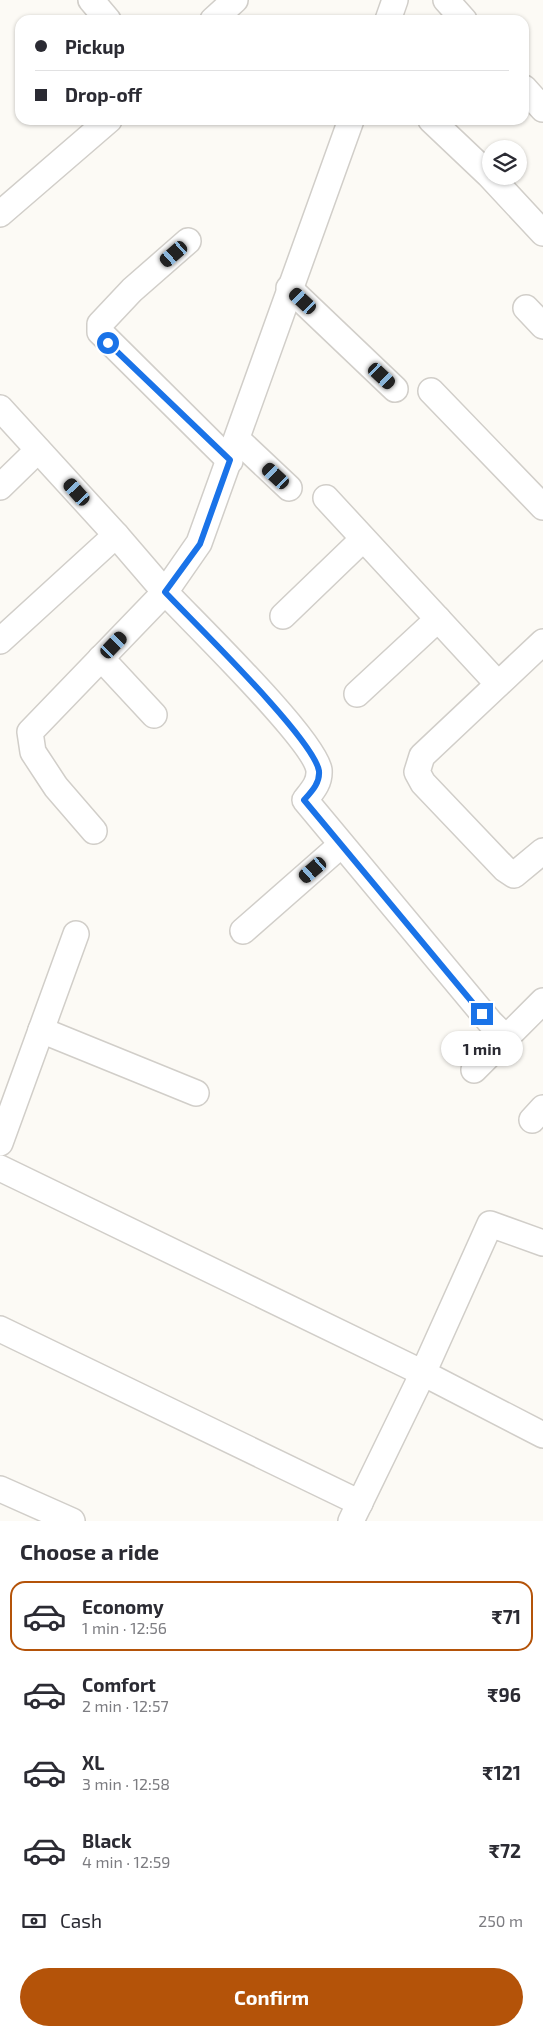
<!DOCTYPE html>
<html lang="en">
<head>
<meta charset="utf-8">
<style>
	:root { --surface:#fff; --page:#f7f7f7; --text:#2b2b33; --muted:#7c7c81; --line:#e1e1e2; --accent:#b45309 }
	body { margin:0; font-family:"Exo 2",sans-serif; background:var(--page); color:var(--text); height:100vh; display:flex; flex-direction:column; font-size:19px; white-space:nowrap }
	* { box-sizing:border-box; margin:0 }
	p { font-size:16px; color:var(--muted) }
	.icon { flex:none; width:28px; height:28px; fill:none; stroke:currentColor; stroke-width:2; stroke-linecap:round; stroke-linejoin:round }
	.map { position:relative; height:1521px; overflow:hidden }
	.side { display:flex; flex-direction:column; background:var(--surface); flex:1 }
	.side>* { flex:none }
	.top-card { position:absolute; left:15px; top:15px; width:514px; height:110px; border-radius:15px; box-shadow:0 1px 4px #0004; display:grid; align-content:center; height:110px; padding:0 20px; background:var(--surface) }
	.controls { position:absolute; left:482px; top:140px; display:grid; gap:10px }
	.controls a { display:grid; place-items:center; width:45px; height:45px; border-radius:50%; background:var(--surface); box-shadow:0 1px 4px #0004; font-size:25px }
	.end { position:absolute; width:22px; height:22px; margin:-11px; border:6px solid #1a73e8; background:#fff; box-shadow:0 0 0 2px #fff }
	.from { border-radius:50% }
	.bubble { position:absolute; height:35px; border-radius:18px; background:var(--surface); box-shadow:0 1px 4px #0004; font-size:16px; font-weight:700; line-height:35px; text-align:center }
	.car { position:absolute; width:15px; height:30px; margin:-15px -8px; border-radius:6px; box-shadow:0 0 4px 1px #0007; background:linear-gradient(#222 24%,#8ab4d8 0 40%,#222 0 76%,#8ab4d8 0 86%,#222 0) }
	.top-card b { display:flex; align-items:center; gap:18px; height:48px; font-size:19px }
	.top-card b+b { border-top:1px solid var(--line) }
	.top-card i { width:12px; height:12px; background:var(--text) }
	ul { padding:0; list-style:none }
	li { display:flex; align-items:center; gap:15px; height:70px; margin:0 10px 8px; padding:0 10px; border:2px solid transparent; border-radius:15px }
	li div { flex:1 }
	li b { display:block; font-size:19px }
	li em { font-style:normal; font-weight:700 }
	li.on { border-color:var(--accent) }
	li>.icon { width:45px; height:45px; stroke-width:1.5 }
	h2 { padding:0 20px; font-size:22px; line-height:60px }
	.pay { display:flex; align-items:center; gap:12px; height:55px; padding:0 20px; font-size:19px }
	.pay p { margin-inline-start:auto }
	.button { display:flex; gap:10px; margin-top:auto; padding:10px 20px }
	.button a { flex:1; height:58px; border-radius:30px; background:var(--accent); color:#fff; font-size:20px; font-weight:700; line-height:58px; text-align:center }
	.map>svg:first-child { display:block }
	.lines { fill:none; stroke-linecap:round; stroke-linejoin:round }
	.street-casing { stroke:#d1cec9; stroke-width:28 }
	.street { stroke:#fff; stroke-width:25 }
	.route { stroke:#1a73e8; stroke-width:6 }
</style>
</head>
<body>
<div class="map">
<svg width="543" height="1521" viewBox="0 0 543 1521">
	<rect width="100%" height="100%" fill="#fcfaf5"/>
	<g class="lines">
		<!-- street casing -->
		<g class="street-casing">
			<g id="street">
				<polyline points="91,0 108,20"/>
				<polyline points="446,0 464,20"/>
				<polyline points="213,20 235,0"/>
				<polyline points="388,20 395,0"/>
				<polyline points="524,88 543,109"/>
				<polyline points="431,120 489,175 543,233"/>
				<polyline points="0,214 109,120"/>
				<polyline points="188,241 132,290 100,324 100,332 230,461"/>
				<polyline points="289,288 395,389"/>
				<polyline points="526,308 543,326"/>
				<polyline points="431,391 543,507"/>
				<polyline points="0,408 116,535 0,641"/>
				<polyline points="238,440 289,488"/>
				<polyline points="0,487 38,450"/>
				<polyline points="326,498 498,684"/>
				<polyline points="116,535 165,592 199,543 351,120"/>
				<polyline points="283,616 363,539"/>
				<polyline points="543,642 422,756 417,772 423,783 505,869 514,875 543,851"/>
				<polyline points="101,658 154,715"/>
				<polyline points="357,694 438,619"/>
				<path d="M 94,831 L 56,787 L 33,752 L 30,732 L 165,592 C 193,622 314,739 319,770 C 320,783 312,791 305,800 L 490,1022 L 506,1038 L 543,1001"/>
				<polyline points="243,931 341,845"/>
				<polyline points="41,1030 196,1093"/>
				<polyline points="474,1070 506,1038"/>
				<polyline points="532,1120 543,1108"/>
				<polyline points="0,1143 76,934"/>
				<polyline points="0,1168 423,1373 490,1224 543,1243"/>
				<polyline points="0,1329 360,1503"/>
				<polyline points="0,1489 72,1521"/>
				<polyline points="351,1521 423,1373 543,1435"/>
			</g>
		</g>
		<!-- street -->
		<use href="#street" class="street"/>
	</g>
	<g class="lines">
		<!-- route -->
		<path class="route" d="M 108,343 L 230,460 L 200,544 L 165,592 C 193,622 314,739 319,771 C 320,783 312,791 304,800 L 482,1014"/>
	</g>
</svg>
<div class="controls">
<a><svg class="icon" aria-label="layers" viewBox="0 0 24 24"><path d="M12 4l9 5-9 5-9-5zM3 14l9 5 9-5"/></svg></a>
</div>
<i class="end from" style="left:108px;top:343px"></i>
<i class="end" style="left:482px;top:1014px"></i>
<div class="bubble" style="left:441px;top:1031px;width:82px">1 min</div>
<i class="car" style="left:174px;top:254px;rotate:229deg"></i>
<i class="car" style="left:303px;top:301px;rotate:313deg"></i>
<i class="car" style="left:382px;top:376px;rotate:133deg"></i>
<i class="car" style="left:276px;top:476px;rotate:313deg"></i>
<i class="car" style="left:77px;top:492px;rotate:318deg"></i>
<i class="car" style="left:114px;top:645px;rotate:44deg"></i>
<i class="car" style="left:313px;top:870px;rotate:229deg"></i>
<div class="top-card">
<b><i class="from"></i>Pickup</b>
<b><i></i>Drop-off</b>
</div>
</div>
<section class="side">
<h2>Choose a ride</h2>
<ul>
<li class="on"><svg class="icon" aria-label="car" viewBox="0 0 24 24"><path d="M5 17H2v-5l4-1 3-4h7l3 4 3 1v5h-3M9 17h6M6 11h13"/><circle cx="7" cy="17" r="2"/><circle cx="17" cy="17" r="2"/></svg><div><b>Economy</b><p>1 min · 12:56</p></div><em>₹71</em></li>
<li><svg class="icon" aria-label="car" viewBox="0 0 24 24"><path d="M5 17H2v-5l4-1 3-4h7l3 4 3 1v5h-3M9 17h6M6 11h13"/><circle cx="7" cy="17" r="2"/><circle cx="17" cy="17" r="2"/></svg><div><b>Comfort</b><p>2 min · 12:57</p></div><em>₹96</em></li>
<li><svg class="icon" aria-label="car" viewBox="0 0 24 24"><path d="M5 17H2v-5l4-1 3-4h7l3 4 3 1v5h-3M9 17h6M6 11h13"/><circle cx="7" cy="17" r="2"/><circle cx="17" cy="17" r="2"/></svg><div><b>XL</b><p>3 min · 12:58</p></div><em>₹121</em></li>
<li><svg class="icon" aria-label="car" viewBox="0 0 24 24"><path d="M5 17H2v-5l4-1 3-4h7l3 4 3 1v5h-3M9 17h6M6 11h13"/><circle cx="7" cy="17" r="2"/><circle cx="17" cy="17" r="2"/></svg><div><b>Black</b><p>4 min · 12:59</p></div><em>₹72</em></li>
</ul>
<div class="pay"><svg class="icon" aria-label="cash" viewBox="0 0 24 24"><path d="M3 7h18v10H3z"/><circle cx="12" cy="12" r="2"/></svg>Cash<p>250 m</p></div>
<div class="button"><a>Confirm</a></div>
</section>
</body>
</html>
